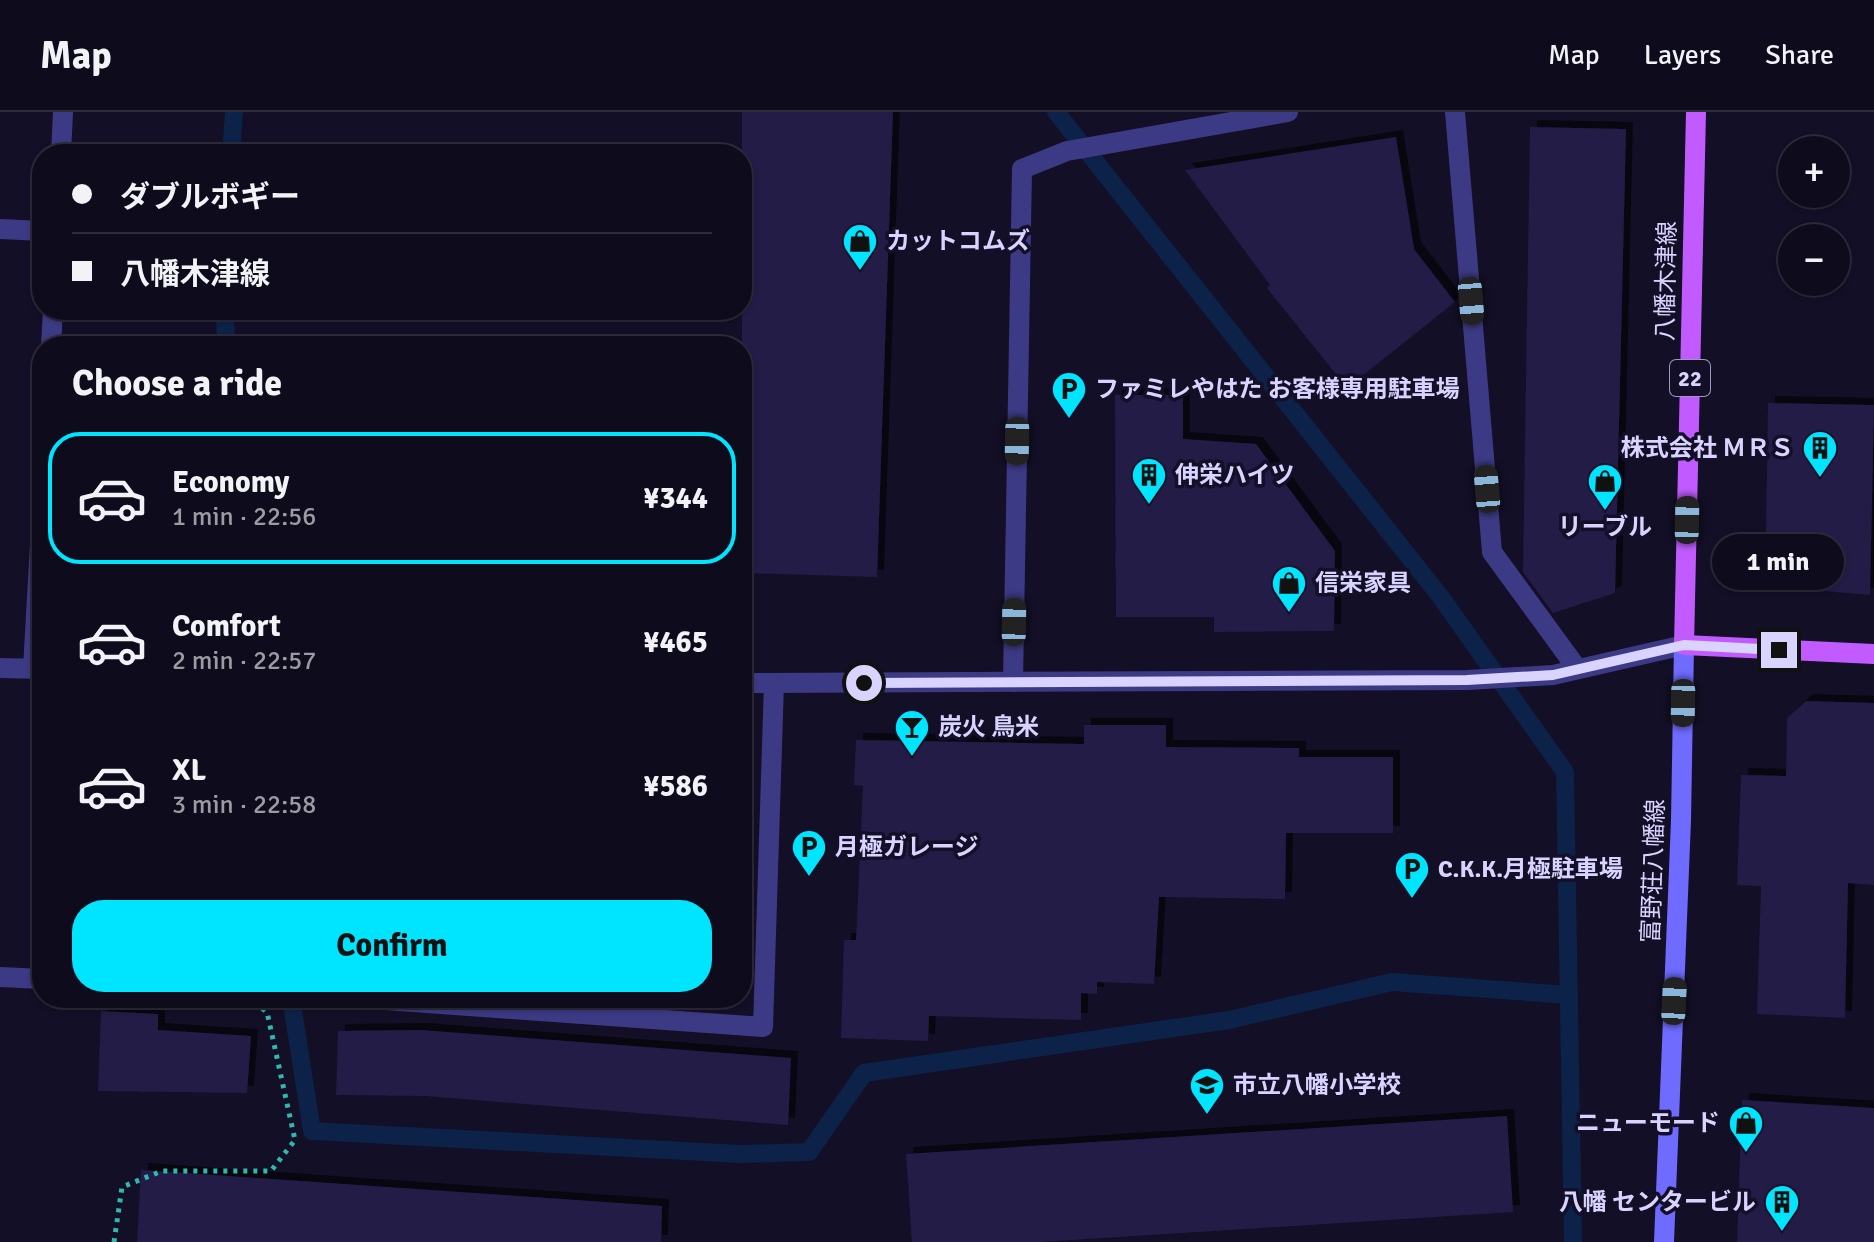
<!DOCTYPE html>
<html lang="en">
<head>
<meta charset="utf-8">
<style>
	:root { --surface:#0e0b1c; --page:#1c1929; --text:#f1f3f6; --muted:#9b9ba3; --line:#2e2b3b; --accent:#00e5ff }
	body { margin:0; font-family:Signika,"Noto Sans JP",sans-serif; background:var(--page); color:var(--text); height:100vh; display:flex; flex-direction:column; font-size:30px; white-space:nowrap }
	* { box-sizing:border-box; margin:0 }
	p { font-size:26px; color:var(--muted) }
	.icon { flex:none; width:44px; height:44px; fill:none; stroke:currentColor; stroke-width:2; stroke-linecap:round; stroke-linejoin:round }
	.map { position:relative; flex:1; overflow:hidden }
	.details { position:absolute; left:32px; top:224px; width:720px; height:672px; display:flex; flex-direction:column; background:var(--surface); border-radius:32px; box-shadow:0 2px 6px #0004,0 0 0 2px var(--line) }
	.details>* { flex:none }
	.guide { position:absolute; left:32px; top:32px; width:720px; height:176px; border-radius:32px; box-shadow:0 2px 6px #0004,0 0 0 2px var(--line); display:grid; align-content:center; height:176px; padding:0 40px; background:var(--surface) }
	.controls { position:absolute; left:1778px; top:24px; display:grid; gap:16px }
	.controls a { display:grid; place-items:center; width:72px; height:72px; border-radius:50%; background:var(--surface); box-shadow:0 2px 6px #0004,0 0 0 2px var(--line); font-size:40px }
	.end { position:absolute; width:36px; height:36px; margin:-18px; border:10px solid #d9d4ff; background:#111; box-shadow:0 0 0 4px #111 }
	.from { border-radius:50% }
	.bubble { position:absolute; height:56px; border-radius:28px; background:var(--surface); box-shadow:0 2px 6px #0004,0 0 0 2px var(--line); font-size:26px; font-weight:800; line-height:56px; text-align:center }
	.car { position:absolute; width:24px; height:48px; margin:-24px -12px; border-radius:10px; box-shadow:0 0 6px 2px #0007; background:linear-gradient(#222 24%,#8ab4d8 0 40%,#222 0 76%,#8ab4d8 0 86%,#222 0) }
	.guide b { display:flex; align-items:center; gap:28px; height:76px; font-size:30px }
	.guide b+b { border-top:2px solid var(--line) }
	.guide i { width:20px; height:20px; background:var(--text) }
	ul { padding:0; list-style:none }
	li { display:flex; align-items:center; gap:24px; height:132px; margin:0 16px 12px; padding:0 24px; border:4px solid transparent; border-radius:32px }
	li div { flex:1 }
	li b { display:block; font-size:30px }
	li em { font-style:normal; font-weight:800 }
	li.current { border-color:var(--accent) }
	li>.icon { width:72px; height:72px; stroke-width:1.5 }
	h2 { padding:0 40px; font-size:36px; line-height:96px }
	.primary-button { display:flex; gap:16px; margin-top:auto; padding:16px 40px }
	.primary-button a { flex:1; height:92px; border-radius:32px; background:var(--accent); color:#111; font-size:32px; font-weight:800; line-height:92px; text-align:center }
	header { display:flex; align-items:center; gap:48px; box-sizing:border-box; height:112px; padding:0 40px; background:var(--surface); border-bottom:2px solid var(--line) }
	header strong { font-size:38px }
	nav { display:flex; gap:44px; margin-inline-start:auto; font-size:28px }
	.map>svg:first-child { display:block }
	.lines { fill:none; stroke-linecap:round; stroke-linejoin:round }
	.stream { stroke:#0c2248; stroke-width:18 }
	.building { fill:#241b47; filter:url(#shadow) }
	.path { stroke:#2fb8b0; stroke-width:5; stroke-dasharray:4 6; stroke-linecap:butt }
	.service { stroke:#3d3a85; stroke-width:20 }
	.minor { stroke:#3d3a85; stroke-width:20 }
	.tertiary { stroke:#3d3a85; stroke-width:20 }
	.secondary { stroke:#6f6bff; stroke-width:20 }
	.primary { stroke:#c25bff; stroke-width:20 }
	.route { stroke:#d9d4ff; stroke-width:10 }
	.labels { text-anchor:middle; stroke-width:7; stroke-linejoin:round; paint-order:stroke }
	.shield { fill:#130f26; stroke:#9e99be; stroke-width:2 }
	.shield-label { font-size:22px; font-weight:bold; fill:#d9d4ff }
	.poi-label { font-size:24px; font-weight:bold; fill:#d9d4ff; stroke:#130f26; text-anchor:start }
	.street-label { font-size:24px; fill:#d9d4ff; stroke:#130f26 }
</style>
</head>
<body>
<header>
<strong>Map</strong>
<nav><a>Map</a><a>Layers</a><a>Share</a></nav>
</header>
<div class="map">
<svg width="1874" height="1130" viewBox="0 0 1874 1130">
	<defs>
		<filter id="shadow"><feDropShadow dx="7" dy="-7" stdDeviation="0" flood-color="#0009"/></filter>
	</defs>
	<rect width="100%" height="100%" fill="#130f26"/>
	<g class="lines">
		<!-- stream -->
		<g class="stream">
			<polyline points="1056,0 1440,484 1565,660 1573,1130"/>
			<polyline points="231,42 234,0"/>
			<polyline points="225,198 226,234"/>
			<polyline points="291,886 312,1019 741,1042 809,1040 864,961 1229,908 1392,870 1569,883"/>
		</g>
	</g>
	<!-- building -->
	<g class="building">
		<polygon points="742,0 893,0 877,465 742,461"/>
		<polygon points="1530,15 1626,17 1615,481 1553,501 1523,460"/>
		<polygon points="1396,25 1414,137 1455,190 1347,276 1267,176 1270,173 1185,58"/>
		<polygon points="1115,283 1183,283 1183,327 1256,332 1335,439 1334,519 1214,520 1214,505 1116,505"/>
		<polygon points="1768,291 1874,293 1870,483 1813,478 1766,425"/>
		<polygon points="1806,589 1874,591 1874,773 1848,771 1845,906 1757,902 1761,774 1737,773 1741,663 1786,664 1787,606"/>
		<polygon points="1084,613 1166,613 1166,635 1299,636 1299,645 1393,645 1393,721 1286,721 1285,787 1159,785 1154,872 1097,870 1097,882 1081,881 1081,908 929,904 928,929 841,926 844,828 856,828 863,674 854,673 856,628 1084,632"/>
		<polygon points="101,899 158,902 158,918 251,924 247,981 98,979"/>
		<polygon points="420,918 791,946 788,1013 426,984 336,983 338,919"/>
		<polygon points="1742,988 1874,996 1874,1130 1737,1130"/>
		<polygon points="1507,1004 1513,1100 1040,1130 912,1130 906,1042"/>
		<polygon points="141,1058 662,1094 661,1130 137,1130"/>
	</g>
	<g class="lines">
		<!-- path -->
		<polyline class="path" points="114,1130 122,1075 162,1059 271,1059 295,1028 267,900 248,886"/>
		<!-- service -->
		<polyline class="service" points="0,117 42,119"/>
		<!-- minor -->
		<g class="minor">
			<polyline points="1455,0 1492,440 1576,555"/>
			<polyline points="61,42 63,0"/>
			<polyline points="51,234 53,198"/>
			<polyline points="33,557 42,396"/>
			<polyline points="1013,570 1022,57 1067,39 1288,0"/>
			<polyline points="0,865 42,867"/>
			<polyline points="357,886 763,915 774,571"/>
		</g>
		<!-- tertiary -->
		<g class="tertiary">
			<polyline points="0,556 42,557"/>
			<polyline points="742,571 1467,568 1553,563 1684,533"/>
		</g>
		<!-- secondary -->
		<polyline class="secondary" points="1664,1130 1681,708 1684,533"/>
		<!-- primary -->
		<polyline class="primary" points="1696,0 1684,533 1874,542"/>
	</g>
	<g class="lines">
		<!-- route -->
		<polyline class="route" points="864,571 1467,568 1553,563 1684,533 1779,538"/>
	</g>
	<!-- icons -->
	<defs>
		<g id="shop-pin" transform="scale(1.8)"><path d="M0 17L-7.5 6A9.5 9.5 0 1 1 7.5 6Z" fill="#00e5ff" stroke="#130f26"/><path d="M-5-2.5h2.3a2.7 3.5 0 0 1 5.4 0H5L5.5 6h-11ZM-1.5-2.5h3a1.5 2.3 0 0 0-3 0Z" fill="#111"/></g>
		<g id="parking-pin" transform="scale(1.8)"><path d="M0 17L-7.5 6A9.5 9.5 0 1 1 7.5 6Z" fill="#00e5ff" stroke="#130f26"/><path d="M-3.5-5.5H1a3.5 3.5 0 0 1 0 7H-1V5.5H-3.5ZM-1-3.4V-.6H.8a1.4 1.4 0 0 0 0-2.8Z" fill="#111"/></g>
		<g id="building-pin" transform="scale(1.8)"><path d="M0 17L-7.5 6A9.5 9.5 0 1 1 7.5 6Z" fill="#00e5ff" stroke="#130f26"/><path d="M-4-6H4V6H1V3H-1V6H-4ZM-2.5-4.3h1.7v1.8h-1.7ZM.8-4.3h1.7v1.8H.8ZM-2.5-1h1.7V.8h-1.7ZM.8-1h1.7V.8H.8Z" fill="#111"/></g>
		<g id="bar-pin" transform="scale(1.8)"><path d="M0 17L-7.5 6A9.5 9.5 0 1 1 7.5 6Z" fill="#00e5ff" stroke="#130f26"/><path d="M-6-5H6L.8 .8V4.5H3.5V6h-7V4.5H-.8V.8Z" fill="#111"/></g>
		<g id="school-pin" transform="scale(1.8)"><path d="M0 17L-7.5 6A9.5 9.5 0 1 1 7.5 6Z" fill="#00e5ff" stroke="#130f26"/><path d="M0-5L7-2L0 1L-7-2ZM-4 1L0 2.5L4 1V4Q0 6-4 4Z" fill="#111"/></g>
	</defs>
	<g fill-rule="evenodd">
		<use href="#shop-pin" x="860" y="129"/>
		<use href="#parking-pin" x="1069" y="277"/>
		<use href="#building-pin" x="1820" y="336"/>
		<use href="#building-pin" x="1149" y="363"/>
		<use href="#shop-pin" x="1605" y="369"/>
		<use href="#shop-pin" x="1289" y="471"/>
		<use href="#bar-pin" x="912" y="615"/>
		<use href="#parking-pin" x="809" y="735"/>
		<use href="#parking-pin" x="1412" y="757"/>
		<use href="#school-pin" x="1207" y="973"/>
		<use href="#shop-pin" x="1746" y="1011"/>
		<use href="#building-pin" x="1782" y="1090"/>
	</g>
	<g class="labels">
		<!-- shield labels -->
		<rect class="shield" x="1670" y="248" width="40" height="36" rx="6"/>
		<g class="shield-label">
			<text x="1690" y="274">22</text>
		</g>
		<!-- poi labels -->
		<g class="poi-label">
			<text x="886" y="137">カットコムズ</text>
			<text x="1095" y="285">ファミレやはた お客様専用駐車場</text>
			<text x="1794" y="344" text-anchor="end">株式会社 ＭＲＳ</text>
			<text x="1175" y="371">伸栄ハイツ</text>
			<text x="1605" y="423" text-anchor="middle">リーブル</text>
			<text x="1315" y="479">信栄家具</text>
			<text x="938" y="623">炭火 鳥米</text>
			<text x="835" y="743">月極ガレージ</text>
			<text x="1438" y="765">C.K.K.月極駐車場</text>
			<text x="1233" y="981">市立八幡小学校</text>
			<text x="1720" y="1019" text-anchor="end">ニューモード</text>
			<text x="1756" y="1098" text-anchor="end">八幡 センタービル</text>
		</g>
		<!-- street labels -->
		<g class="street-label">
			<text transform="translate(1666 169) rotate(-89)" y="8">八幡木津線</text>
			<text transform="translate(1653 759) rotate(-88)" y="8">富野荘八幡線</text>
		</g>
	</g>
</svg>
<div class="controls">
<a>+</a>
<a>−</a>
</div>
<i class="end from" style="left:864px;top:571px"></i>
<i class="end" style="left:1779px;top:538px"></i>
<div class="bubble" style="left:1712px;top:422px;width:132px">1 min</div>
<i class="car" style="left:1471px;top:189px;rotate:175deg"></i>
<i class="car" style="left:1017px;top:329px;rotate:181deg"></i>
<i class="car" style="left:1487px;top:377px;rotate:355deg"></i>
<i class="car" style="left:1687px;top:408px;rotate:1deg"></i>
<i class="car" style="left:1014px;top:510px;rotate:1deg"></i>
<i class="car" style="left:1683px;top:591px;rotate:181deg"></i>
<i class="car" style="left:1674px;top:889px;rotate:3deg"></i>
<div class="guide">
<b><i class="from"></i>ダブルボギー</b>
<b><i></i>八幡木津線</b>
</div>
<section class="details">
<h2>Choose a ride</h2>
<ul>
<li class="current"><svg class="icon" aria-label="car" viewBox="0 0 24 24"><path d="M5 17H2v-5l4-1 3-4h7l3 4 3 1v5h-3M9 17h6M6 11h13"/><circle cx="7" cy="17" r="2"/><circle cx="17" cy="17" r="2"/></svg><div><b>Economy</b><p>1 min · 22:56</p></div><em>¥344</em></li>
<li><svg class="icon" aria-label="car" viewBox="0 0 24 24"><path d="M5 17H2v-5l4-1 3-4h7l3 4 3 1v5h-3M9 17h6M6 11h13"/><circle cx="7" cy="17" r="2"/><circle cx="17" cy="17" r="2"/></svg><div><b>Comfort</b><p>2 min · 22:57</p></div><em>¥465</em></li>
<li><svg class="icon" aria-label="car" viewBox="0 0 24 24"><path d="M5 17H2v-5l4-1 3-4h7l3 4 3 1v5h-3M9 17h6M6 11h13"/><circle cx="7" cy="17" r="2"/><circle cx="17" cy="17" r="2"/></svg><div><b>XL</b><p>3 min · 22:58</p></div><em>¥586</em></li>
</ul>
<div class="primary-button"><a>Confirm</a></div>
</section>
</div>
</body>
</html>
